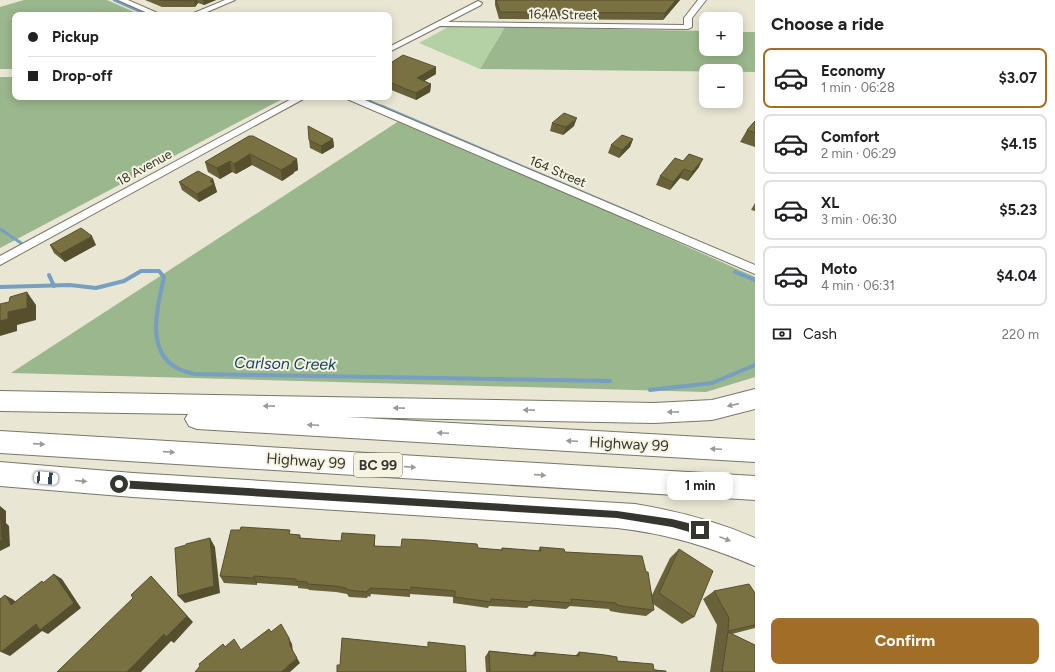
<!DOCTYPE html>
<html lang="en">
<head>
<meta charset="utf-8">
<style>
	:root { --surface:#fff; --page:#f6f6f6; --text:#202124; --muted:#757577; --line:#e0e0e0; --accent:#a26d26 }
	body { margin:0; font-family:Figtree,sans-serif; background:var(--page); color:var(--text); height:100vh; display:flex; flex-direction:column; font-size:15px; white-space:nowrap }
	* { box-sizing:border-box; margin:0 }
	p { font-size:13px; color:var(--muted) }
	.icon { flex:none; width:22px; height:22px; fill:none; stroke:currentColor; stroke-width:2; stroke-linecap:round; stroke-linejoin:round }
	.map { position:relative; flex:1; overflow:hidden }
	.side { display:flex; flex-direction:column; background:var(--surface); width:300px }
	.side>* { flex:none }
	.guide { position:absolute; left:12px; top:12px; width:380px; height:88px; border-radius:8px; box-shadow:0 2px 10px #0003; display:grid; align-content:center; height:88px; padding:0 16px; background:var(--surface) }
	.buttons { position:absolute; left:699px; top:12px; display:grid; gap:8px }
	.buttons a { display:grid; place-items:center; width:44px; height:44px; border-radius:8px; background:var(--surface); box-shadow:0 2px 10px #0003; font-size:20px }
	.end { position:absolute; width:18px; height:18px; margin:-9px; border:5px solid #37352f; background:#fff; box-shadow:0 0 0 2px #fff }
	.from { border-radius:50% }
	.bubble { position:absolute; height:28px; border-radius:8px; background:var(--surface); box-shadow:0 2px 10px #0003; font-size:13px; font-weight:700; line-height:28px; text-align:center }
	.car { position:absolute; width:12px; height:24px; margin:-12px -6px; border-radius:5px; box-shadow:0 0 3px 1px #0007; background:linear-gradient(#fff 24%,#345 0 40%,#fff 0 76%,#345 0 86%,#fff 0) }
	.guide b { display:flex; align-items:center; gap:14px; height:38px; font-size:15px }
	.guide b+b { border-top:1px solid var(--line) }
	.guide i { width:10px; height:10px; background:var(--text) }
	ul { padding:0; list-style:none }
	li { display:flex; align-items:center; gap:12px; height:60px; margin:0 8px 6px; padding:0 8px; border:2px solid var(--line); border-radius:8px }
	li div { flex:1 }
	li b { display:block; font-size:15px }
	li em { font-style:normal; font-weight:700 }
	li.current { border-color:var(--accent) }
	li>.icon { width:36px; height:36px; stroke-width:1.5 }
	h2 { padding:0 16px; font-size:18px; line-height:48px }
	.pay { display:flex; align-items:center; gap:10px; height:44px; padding:0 16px; font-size:15px }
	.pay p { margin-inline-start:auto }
	.action { display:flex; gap:8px; margin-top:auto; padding:8px 16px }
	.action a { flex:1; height:46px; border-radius:8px; background:var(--accent); color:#fff; font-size:16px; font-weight:700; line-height:46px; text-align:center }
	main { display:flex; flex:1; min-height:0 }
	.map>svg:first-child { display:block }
	.green { fill:#b4d1a6 }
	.forest { fill:#9bb78d }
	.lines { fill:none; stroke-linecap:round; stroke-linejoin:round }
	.stream-far2 { stroke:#769fc1; stroke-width:2.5 }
	.stream-far1 { stroke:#769fc1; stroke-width:3 }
	.stream { stroke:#769fc1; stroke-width:4 }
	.minor-casing { stroke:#797667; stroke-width:2 }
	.highway-casing { stroke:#797667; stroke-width:2 }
	.minor { fill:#fff; fill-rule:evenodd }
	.highway { fill:#fff; fill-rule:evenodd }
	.wall { fill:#696139 }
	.shaded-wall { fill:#554f2e }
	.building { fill:#7a7142; stroke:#554f2e }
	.oneway { fill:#9b9a97 }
	.route { fill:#37352f }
	.labels { text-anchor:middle; stroke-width:4; stroke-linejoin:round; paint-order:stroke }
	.far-street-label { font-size:13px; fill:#37352f; stroke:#f6f3e1 }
	.shield { fill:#f6f3e1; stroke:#706e64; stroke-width:1 }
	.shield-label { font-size:14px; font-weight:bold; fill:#37352f }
	.street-label { font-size:15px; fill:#37352f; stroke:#f6f3e1 }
	.water-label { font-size:16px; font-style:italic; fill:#124365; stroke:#f6f3e1 }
</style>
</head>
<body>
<main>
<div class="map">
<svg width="755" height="672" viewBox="0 0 755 672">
	<rect width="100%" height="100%" fill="#e9e6d4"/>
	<!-- green -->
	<polygon class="green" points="448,27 505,27 480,69 419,43"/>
	<!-- forest -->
	<g class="forest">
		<polygon points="24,0 107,0 141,15 15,15 15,69 0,69 0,7"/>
		<polygon points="505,27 706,31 706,49 736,49 736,32 755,32 755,72 480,69"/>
		<polygon points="0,77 15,77 15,97 286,97 0,248"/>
		<polygon points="402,119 755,277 755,377 706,392 11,373"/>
	</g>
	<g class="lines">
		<!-- stream-far2 -->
		<g class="stream-far2">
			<polyline points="114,0 148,15"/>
			<polyline points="360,97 383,107"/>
		</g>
		<!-- stream-far1 -->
		<g class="stream-far1">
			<polyline points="381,106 643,218"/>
			<polyline points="0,229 21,243"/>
		</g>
		<!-- stream -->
		<g class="stream">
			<polyline points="735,272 755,280"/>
			<polyline points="49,275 54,286"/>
			<path d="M 0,287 L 70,285 L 96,288 L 124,281 L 141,271 L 159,271 L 164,277 C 156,314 142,365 195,374 L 610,381"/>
			<polyline points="650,390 712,383 755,365"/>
		</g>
		<!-- minor casing -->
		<g class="minor-casing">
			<g id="minor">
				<polygon points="118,0 128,0 162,15 152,15"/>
				<polygon points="225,0 235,0 200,15 189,15"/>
				<polygon points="698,0 706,0 692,18 692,27 688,29 440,26 389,52 389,47 478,1 482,3 481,5 448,22 684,25 684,18"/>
				<polygon points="295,97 307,97 0,265 0,256"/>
				<polygon points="345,97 358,97 755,265 755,274 347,99"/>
			</g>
		</g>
		<!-- highway casing -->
		<g class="highway-casing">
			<g id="highway">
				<polygon points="755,389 755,409 712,420 654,423 346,417 755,440 755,462 197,429 189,426 185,419 188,414 0,411 0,391 654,403 712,400"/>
				<polygon points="0,431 755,476 755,500 0,453"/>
				<path d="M 0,462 L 133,473 L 635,504 C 677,511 716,521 755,538 L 755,566 C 707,546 669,534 617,528 L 133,497 L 0,486 Z"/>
			</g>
		</g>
		<!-- minor -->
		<use href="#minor" class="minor"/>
		<!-- highway -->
		<use href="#highway" class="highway"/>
	</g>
	<!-- wall -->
	<g class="wall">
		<polygon points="145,0 216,0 204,5 198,3 195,7 162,7"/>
		<polygon points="495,0 680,0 663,20 499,19 495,5"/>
		<polygon points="389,64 436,67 436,74 424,81 431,84 430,92 416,100 389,89"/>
		<polygon points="755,121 755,147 740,142 747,130"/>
		<polygon points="552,123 574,126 563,135 550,131"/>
		<polygon points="249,136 297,159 298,170 294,172 294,173 282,181 252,165 236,174 232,172 220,179 208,172 205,162"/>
		<polygon points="333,139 334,147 322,154 310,148 309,140"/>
		<polygon points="633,139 630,147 619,158 608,153 611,145"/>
		<polygon points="683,161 699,167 688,181 680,178 670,190 656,185 660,176"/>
		<polygon points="213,179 217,192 199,202 182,190 179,182"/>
		<polygon points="755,203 755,211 751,210"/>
		<polygon points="50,245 96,245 65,262 54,253"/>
		<polygon points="291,534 300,535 301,538 341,541 375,535 375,546 401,547 478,548 501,550 502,548 538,551 540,547 565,552 646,572 652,595 670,558 679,549 694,617 682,624 653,604 654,610 646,616 621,613 610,611 609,609 570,606 566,609 529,606 527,608 489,606 488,608 453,603 453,597 410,594 410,597 371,594 370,597 368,596 367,598 349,597 347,594 336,592 309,590 308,589 298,588 298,586 257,583 257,585 224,583 220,576"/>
		<polygon points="714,591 755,593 755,628 732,634 755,672 710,672 715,638 717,637 715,638 717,625 703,599"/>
		<polygon points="489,651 532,655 535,652 575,656 579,652 666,672 486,672 485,657"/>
	</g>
	<!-- shaded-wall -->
	<g class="shaded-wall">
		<polygon points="194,0 197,0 198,3 195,7"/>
		<polygon points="203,0 216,0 204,5"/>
		<polygon points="676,0 680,0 663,20 665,13"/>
		<polygon points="436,67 436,74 416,86 417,78"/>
		<polygon points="431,84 430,92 416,100 416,93"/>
		<polygon points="577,118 574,126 563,135 566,127"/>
		<polygon points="333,139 334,147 322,154 321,146"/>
		<polygon points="633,139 630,147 619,158 622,150"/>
		<polygon points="250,154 252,165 236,174 234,164"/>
		<polygon points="297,159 298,170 294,172 294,173 282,181 281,170"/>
		<polygon points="703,159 699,167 688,181 692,172"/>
		<polygon points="230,161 232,172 220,179 217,168"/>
		<polygon points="684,169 680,178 670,190 673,182"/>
		<polygon points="213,179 217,192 199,202 197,194 210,181"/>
		<polygon points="92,236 96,245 65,262 60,254"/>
		<polygon points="27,292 36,305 36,320 17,325 17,331 0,336 0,321"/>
		<polygon points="0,506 6,511 6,523 9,526 10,546 0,551"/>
		<polygon points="210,538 215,547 220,593 185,603 178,596"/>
		<polygon points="54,574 62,579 81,608 48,634 42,631 10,656 1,652"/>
		<polygon points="151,576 193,622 174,643 171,641 141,672 127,672"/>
		<polygon points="254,576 257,583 257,585 254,578"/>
		<polygon points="5,595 14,600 20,610 11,605"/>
		<polygon points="289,638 292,644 293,652 290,646"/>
		<polygon points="297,658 300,663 290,672 281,672"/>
	</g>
	<!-- building -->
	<g class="building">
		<polygon points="160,0 194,0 193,1"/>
		<polygon points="496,0 676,0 665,13 500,12"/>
		<polygon points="403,55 436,67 417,78 431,84 416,93 389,82 389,64"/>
		<polygon points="564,113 577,118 566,127 552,123"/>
		<polygon points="755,121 755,133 747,130"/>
		<polygon points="308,126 333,139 321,146 309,140"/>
		<polygon points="622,135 633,139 622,150 611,145"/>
		<polygon points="249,136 253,136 297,159 292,162 293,163 281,170 250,154 234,164 230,161 217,168 205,162"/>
		<polygon points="689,154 703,159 692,172 684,169 673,182 660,176 675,158 683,161"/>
		<polygon points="198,171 213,179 210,181 214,184 197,194 179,182"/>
		<polygon points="81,228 92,236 60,254 50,245"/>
		<polygon points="27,292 27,308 8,312 8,319 0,321 0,304 9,302 10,297"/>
		<polygon points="0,520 1,520 2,541 0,541"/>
		<polygon points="241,527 290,530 289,534 300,535 299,538 341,541 342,533 375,535 374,546 401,547 402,539 427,540 477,544 478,548 502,550 502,548 541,551 540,547 564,549 565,552 642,556 646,572 648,572 654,610 628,607 617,605 616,603 571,599 572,603 532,600 532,602 491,599 491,602 455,597 455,591 411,587 411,590 370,588 370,590 368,590 367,592 348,590 346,588 335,586 307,584 307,582 296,581 296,579 254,576 254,578 220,576 231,530 240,530"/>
		<polygon points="210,538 214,586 178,596 175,548 186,545 186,544"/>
		<polygon points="679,549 713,571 694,617 659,593"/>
		<polygon points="54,574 74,603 40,630 36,624 1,652 0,649 0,599 5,595 11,605 42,581 43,583"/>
		<polygon points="151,576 187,616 166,637 164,634 127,672 57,672 133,598 131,595"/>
		<polygon points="749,584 755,593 755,625 728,631 729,618 714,591"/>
		<polygon points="281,624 289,638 290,646 297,658 281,672 195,672 200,666 199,664 223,644 225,647 234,639 241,650 269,629 271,632"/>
		<polygon points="728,632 755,645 755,672 722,672"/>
		<polygon points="342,638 428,647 428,642 465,646 466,672 337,672 337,665 340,665"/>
		<polygon points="489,651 536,656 535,652 579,656 579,652 605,655 617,657 617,661 653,664 654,670 666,671 666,672 490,672"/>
	</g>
	<!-- one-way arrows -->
	<defs><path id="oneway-solid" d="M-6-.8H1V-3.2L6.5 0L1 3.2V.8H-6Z"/></defs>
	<g class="oneway">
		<use href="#oneway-solid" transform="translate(733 405) rotate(167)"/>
		<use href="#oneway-solid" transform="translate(269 406) rotate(-179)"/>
		<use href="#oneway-solid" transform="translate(399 408) rotate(-179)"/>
		<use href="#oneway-solid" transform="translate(529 410) rotate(-179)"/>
		<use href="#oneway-solid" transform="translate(673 412) rotate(179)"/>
		<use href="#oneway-solid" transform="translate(313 425) rotate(-177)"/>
		<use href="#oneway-solid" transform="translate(443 433) rotate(-177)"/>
		<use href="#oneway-solid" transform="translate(572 441) rotate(-177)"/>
		<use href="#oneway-solid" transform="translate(39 444) rotate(4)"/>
		<use href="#oneway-solid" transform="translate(716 449) rotate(-177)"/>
		<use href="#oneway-solid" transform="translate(169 452) rotate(4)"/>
		<use href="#oneway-solid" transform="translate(410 467) rotate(4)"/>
		<use href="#oneway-solid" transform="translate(540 475) rotate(4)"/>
		<use href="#oneway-solid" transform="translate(81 481) rotate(5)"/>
		<use href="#oneway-solid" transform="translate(725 539) rotate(21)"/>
	</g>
	<!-- route -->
	<polygon class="route" points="119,480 617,511 672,519 700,526 703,528 704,530 703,533 700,535 672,527 617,518 119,488 115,484"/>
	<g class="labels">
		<!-- far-street labels -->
		<g class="far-street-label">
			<text transform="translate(563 14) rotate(1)" y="5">164A Street</text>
			<text transform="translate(144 167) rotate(-29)" y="5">18 Avenue</text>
			<text transform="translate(558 171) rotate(23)" y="5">164 Street</text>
		</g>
		<!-- shield labels -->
		<rect class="shield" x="354" y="453" width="48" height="24" rx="3"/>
		<g class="shield-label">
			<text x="378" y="470">BC 99</text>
		</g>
		<!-- street labels -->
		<g class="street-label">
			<text transform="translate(629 444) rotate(3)" y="5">Highway 99</text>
			<text transform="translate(306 461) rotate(4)" y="5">Highway 99</text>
		</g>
		<!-- water labels -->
		<g class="water-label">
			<text transform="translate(285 363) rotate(1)" y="6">Carlson Creek</text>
		</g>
	</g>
</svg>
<div class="buttons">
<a>+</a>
<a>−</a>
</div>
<i class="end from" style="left:119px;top:484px"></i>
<i class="end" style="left:700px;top:530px"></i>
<div class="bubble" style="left:667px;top:472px;width:66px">1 min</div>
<i class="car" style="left:46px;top:478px;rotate:95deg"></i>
<div class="guide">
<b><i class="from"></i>Pickup</b>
<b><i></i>Drop-off</b>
</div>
</div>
<section class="side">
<h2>Choose a ride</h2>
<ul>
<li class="current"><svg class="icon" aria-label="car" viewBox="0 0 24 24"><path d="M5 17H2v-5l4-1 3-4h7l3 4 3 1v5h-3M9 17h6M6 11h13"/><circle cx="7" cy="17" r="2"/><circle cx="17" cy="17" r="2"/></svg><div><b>Economy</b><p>1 min · 06:28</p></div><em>$3.07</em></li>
<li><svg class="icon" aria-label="car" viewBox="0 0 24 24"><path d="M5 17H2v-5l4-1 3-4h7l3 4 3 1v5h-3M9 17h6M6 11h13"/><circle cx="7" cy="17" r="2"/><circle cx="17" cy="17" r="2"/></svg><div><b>Comfort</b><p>2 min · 06:29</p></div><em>$4.15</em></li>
<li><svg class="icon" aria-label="car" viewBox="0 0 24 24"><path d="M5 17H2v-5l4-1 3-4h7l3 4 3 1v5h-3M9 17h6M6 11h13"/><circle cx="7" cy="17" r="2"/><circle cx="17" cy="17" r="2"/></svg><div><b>XL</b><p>3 min · 06:30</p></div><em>$5.23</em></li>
<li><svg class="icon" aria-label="car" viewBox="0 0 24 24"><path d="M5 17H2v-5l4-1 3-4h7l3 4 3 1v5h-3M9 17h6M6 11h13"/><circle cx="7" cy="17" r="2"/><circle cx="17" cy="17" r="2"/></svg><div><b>Moto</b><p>4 min · 06:31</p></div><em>$4.04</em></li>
</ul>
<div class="pay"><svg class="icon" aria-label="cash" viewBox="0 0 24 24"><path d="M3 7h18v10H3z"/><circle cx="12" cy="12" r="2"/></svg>Cash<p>220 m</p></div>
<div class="action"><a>Confirm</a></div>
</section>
</main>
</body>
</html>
